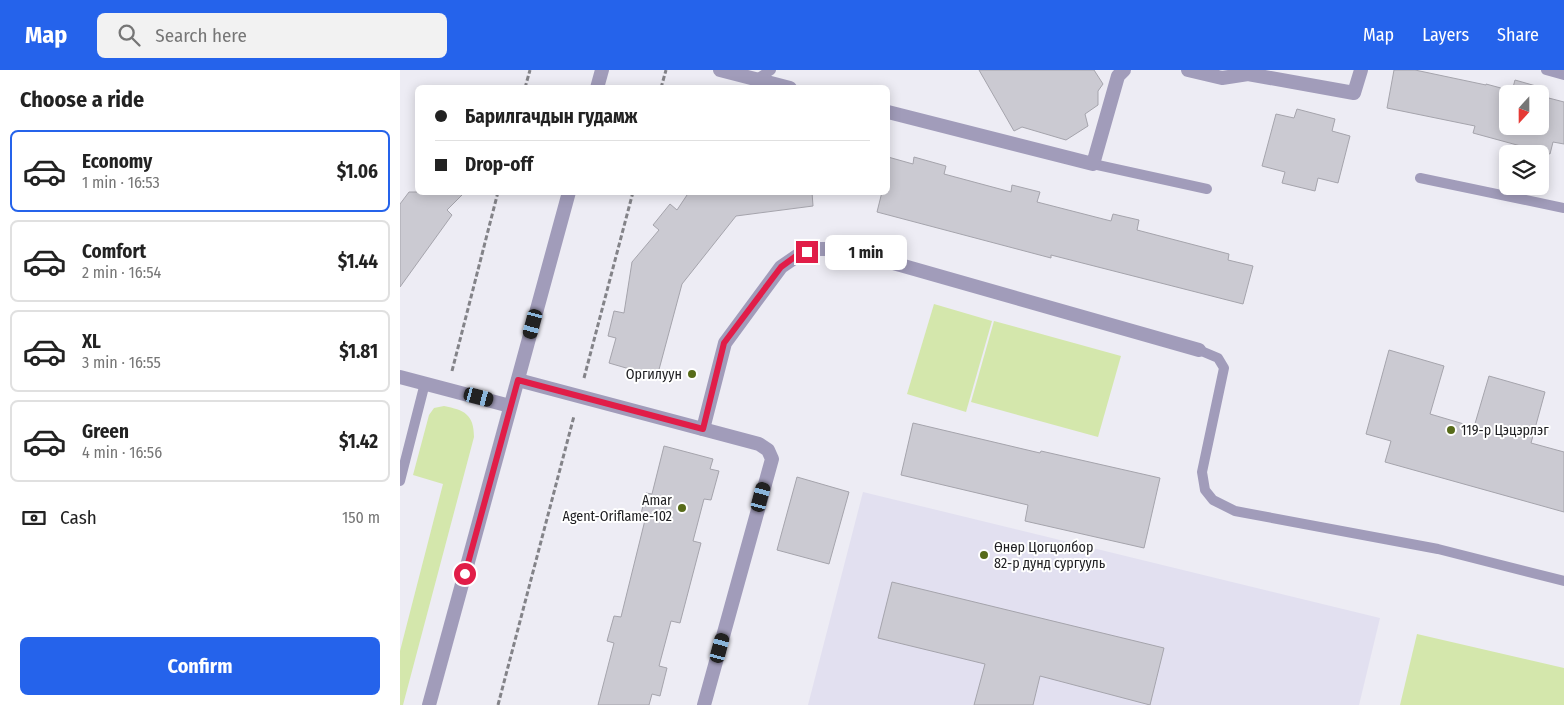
<!DOCTYPE html>
<html lang="en">
<head>
<meta charset="utf-8">
<style>
	:root { --surface:#fff; --page:#f2f2f2; --text:#222; --muted:#767676; --line:#e0e0e0; --accent:#2563eb }
	body { margin:0; font-family:"Fira Sans Condensed",sans-serif; background:var(--page); color:var(--text); height:100vh; display:flex; flex-direction:column; font-size:19px; white-space:nowrap }
	* { box-sizing:border-box; margin:0 }
	p { font-size:16px; color:var(--muted) }
	.icon { flex:none; width:28px; height:28px; fill:none; stroke:currentColor; stroke-width:2; stroke-linecap:round; stroke-linejoin:round }
	.map { position:relative; flex:1; overflow:hidden }
	.panel { display:flex; flex-direction:column; background:var(--surface); width:400px }
	.panel>* { flex:none }
	.hud { position:absolute; left:15px; top:15px; width:475px; height:110px; border-radius:8px; box-shadow:0 2px 12px #0003; display:grid; align-content:center; height:110px; padding:0 20px; background:var(--surface) }
	.needle { width:32px; rotate:201deg }
	.fabs { position:absolute; left:1099px; top:15px; display:grid; gap:10px }
	.fabs a { display:grid; place-items:center; width:50px; height:50px; border-radius:8px; background:var(--surface); box-shadow:0 2px 12px #0003; font-size:25px }
	.end { position:absolute; width:22px; height:22px; margin:-11px; border:6px solid #e11d48; background:#fff; box-shadow:0 0 0 2px #fff }
	.from { border-radius:50% }
	.bubble { position:absolute; height:35px; border-radius:8px; background:var(--surface); box-shadow:0 2px 12px #0003; font-size:16px; font-weight:700; line-height:35px; text-align:center }
	.car { position:absolute; width:15px; height:30px; margin:-15px -8px; border-radius:6px; box-shadow:0 0 4px 1px #0007; background:linear-gradient(#222 24%,#8ab4d8 0 40%,#222 0 76%,#8ab4d8 0 86%,#222 0) }
	.hud b { display:flex; align-items:center; gap:18px; height:48px; font-size:19px }
	.hud b+b { border-top:1px solid var(--line) }
	.hud i { width:12px; height:12px; background:var(--text) }
	ul { padding:0; list-style:none }
	li { display:flex; align-items:center; gap:15px; height:82px; margin:0 10px 8px; padding:0 10px; border:2px solid var(--line); border-radius:8px }
	li div { flex:1 }
	li b { display:block; font-size:19px }
	li em { font-style:normal; font-weight:700 }
	li.selected { border-color:var(--accent) }
	li>.icon { width:45px; height:45px; stroke-width:1.5 }
	h2 { padding:0 20px; font-size:22px; line-height:60px }
	.pay { display:flex; align-items:center; gap:12px; height:55px; padding:0 20px; font-size:19px }
	.pay p { margin-inline-start:auto }
	.button { display:flex; gap:10px; margin-top:auto; padding:10px 20px }
	.button a { flex:1; height:58px; border-radius:8px; background:var(--accent); color:#fff; font-size:20px; font-weight:700; line-height:58px; text-align:center }
	header { display:flex; align-items:center; gap:30px; box-sizing:border-box; height:70px; padding:0 25px; background:var(--accent); color:#fff }
	header strong { font-size:24px }
	nav { display:flex; gap:28px; margin-inline-start:auto; font-size:18px }
	.search { width:350px; height:45px; background:var(--page); display:flex; align-items:center; gap:12px; box-sizing:border-box; padding:0 18px; border-radius:8px; color:var(--muted); font-size:19px }
	main { display:flex; flex:1; min-height:0 }
	.map>svg:first-child { display:block }
	.built { fill:#e2e0f0 }
	.green { fill:#d4e7ac }
	.building { fill:#cbcad2; stroke:#a5a4ac; fill-rule:evenodd }
	.lines { fill:none; stroke-linecap:round; stroke-linejoin:round }
	.path { stroke:#838388; stroke-width:3; stroke-dasharray:5 2.5; stroke-linecap:butt }
	.service { stroke:#a19cba; stroke-width:10 }
	.minor { stroke:#a19cba; stroke-width:14 }
	.tertiary { stroke:#a19cba; stroke-width:14 }
	.route { stroke:#e11d48; stroke-width:6 }
	.poi-dot { fill:#576b19; stroke:#fff; stroke-width:2 }
	.labels { text-anchor:middle; stroke-width:4; stroke-linejoin:round; paint-order:stroke }
	.poi-label { font-size:14px; fill:#202023; stroke:#fff; text-anchor:end }
</style>
</head>
<body>
<header>
<strong>Map</strong>
<div class="search"><svg class="icon" aria-label="search" viewBox="0 0 24 24"><circle cx="10" cy="10" r="6"/><path d="M15 15l6 6"/></svg>Search here</div>
<nav><a>Map</a><a>Layers</a><a>Share</a></nav>
</header>
<main>
<section class="panel">
<h2>Choose a ride</h2>
<ul>
<li class="selected"><svg class="icon" aria-label="car" viewBox="0 0 24 24"><path d="M5 17H2v-5l4-1 3-4h7l3 4 3 1v5h-3M9 17h6M6 11h13"/><circle cx="7" cy="17" r="2"/><circle cx="17" cy="17" r="2"/></svg><div><b>Economy</b><p>1 min · 16:53</p></div><em>$1.06</em></li>
<li><svg class="icon" aria-label="car" viewBox="0 0 24 24"><path d="M5 17H2v-5l4-1 3-4h7l3 4 3 1v5h-3M9 17h6M6 11h13"/><circle cx="7" cy="17" r="2"/><circle cx="17" cy="17" r="2"/></svg><div><b>Comfort</b><p>2 min · 16:54</p></div><em>$1.44</em></li>
<li><svg class="icon" aria-label="car" viewBox="0 0 24 24"><path d="M5 17H2v-5l4-1 3-4h7l3 4 3 1v5h-3M9 17h6M6 11h13"/><circle cx="7" cy="17" r="2"/><circle cx="17" cy="17" r="2"/></svg><div><b>XL</b><p>3 min · 16:55</p></div><em>$1.81</em></li>
<li><svg class="icon" aria-label="car" viewBox="0 0 24 24"><path d="M5 17H2v-5l4-1 3-4h7l3 4 3 1v5h-3M9 17h6M6 11h13"/><circle cx="7" cy="17" r="2"/><circle cx="17" cy="17" r="2"/></svg><div><b>Green</b><p>4 min · 16:56</p></div><em>$1.42</em></li>
</ul>
<div class="pay"><svg class="icon" aria-label="cash" viewBox="0 0 24 24"><path d="M3 7h18v10H3z"/><circle cx="12" cy="12" r="2"/></svg>Cash<p>150 m</p></div>
<div class="button"><a>Confirm</a></div>
</section>
<div class="map">
<svg width="1164" height="635" viewBox="0 0 1164 635">
	<rect width="100%" height="100%" fill="#edecf4"/>
	<!-- built -->
	<polygon class="built" points="463,422 980,548 959,635 408,635"/>
	<!-- green -->
	<g class="green">
		<polygon points="534,234 592,251 566,342 507,324"/>
		<polygon points="594,251 721,286 698,367 571,332"/>
		<path d="M 44,336 C 64,340 74,344 74,367 L 3,635 L 0,635 L 0,581 L 43,414 L 13,405 L 29,345 L 34,338 Z"/>
		<polygon points="1017,564 1164,598 1164,635 1000,635"/>
	</g>
	<!-- building -->
	<g class="building">
		<polygon points="579,0 694,0 703,14 698,21 698,35 685,44 688,56 666,70 622,57 614,61"/>
		<path d="M 994,0 L 1015,0 L 1086,15 L 1086,14 L 1112,21 L 1115,10 L 1143,18 L 1141,26 L 1164,32 L 1164,74 L 1153,72 L 1150,84 L 1073,63 L 1075,56 L 987,38 ZM 1108,24 L 1140,24 L 1140,56 L 1108,56 Z"/>
		<polygon points="897,39 935,49 932,61 950,66 938,113 918,108 915,121 882,113 885,102 862,96 876,44 894,48"/>
		<polygon points="488,87 513,94 514,87 546,96 544,104 611,122 612,115 640,122 637,132 711,151 713,144 739,150 737,160 829,184 828,190 853,196 843,234 651,185 651,188 477,142 482,122 488,122"/>
		<polygon points="9,122 65,122 47,140 52,145 0,217 0,134"/>
		<polygon points="289,122 412,122 413,136 336,146 282,214 257,307 209,293 216,268 208,266 214,241 224,243 232,192 259,160 253,155 270,134 277,140"/>
		<polygon points="989,280 1044,296 1030,344 1074,357 1089,306 1145,322 1131,373 1164,382 1164,442 985,392 991,371 966,364"/>
		<polygon points="513,353 640,383 641,381 760,408 744,478 625,451 628,435 501,405"/>
		<polygon points="264,376 313,389 310,399 319,401 311,430 304,429 293,471 301,473 280,553 271,551 259,596 267,598 260,626 252,624 249,635 198,635 214,573 207,571 214,546 221,547 245,450 240,448 246,423 252,424"/>
		<polygon points="397,407 449,422 429,494 377,480"/>
		<polygon points="492,512 764,578 750,635 640,606 633,635 574,635 585,594 478,568"/>
	</g>
	<g class="lines">
		<!-- path -->
		<g class="path">
			<polyline points="125,18 130,0"/>
			<polyline points="261,18 266,0"/>
			<polyline points="52,301 98,122"/>
			<polyline points="184,308 233,122"/>
			<polyline points="98,635 174,346"/>
		</g>
		<!-- service -->
		<g class="service">
			<polyline points="1146,0 1164,5"/>
			<polyline points="357,9 371,0"/>
			<polyline points="693,94 807,119"/>
			<polyline points="1020,108 1164,138"/>
			<polyline points="799,280 818,288 824,298 802,402 805,420 813,430 835,441 1038,479 1164,511"/>
			<polyline points="0,411 25,313"/>
		</g>
		<!-- minor -->
		<g class="minor">
			<polyline points="320,0 390,18"/>
			<polyline points="788,0 822,8 848,4 954,23 961,0"/>
			<polyline points="488,42 693,94 718,6 724,0"/>
			<polyline points="0,307 110,336"/>
			<polyline points="118,310 359,374 368,380 372,389 304,635"/>
			<polyline points="303,359 325,273 381,197 397,186 418,179 444,179 799,280"/>
		</g>
		<!-- tertiary -->
		<g class="tertiary">
			<polyline points="197,18 202,0"/>
			<polyline points="29,635 169,122"/>
		</g>
	</g>
	<g class="lines">
		<!-- route -->
		<polyline class="route" points="65,504 118,310 303,359 324,273 381,197 396,186 407,182"/>
	</g>
	<!-- markers -->
	<g class="poi-dot">
		<circle cx="292" cy="304" r="5"/>
		<circle cx="1051" cy="360" r="5"/>
		<circle cx="282" cy="438" r="5"/>
		<circle cx="584" cy="485" r="5"/>
	</g>
	<g class="labels">
		<!-- poi labels -->
		<g class="poi-label">
			<text x="282" y="309">Оргилуун</text>
			<text x="1061" y="365" text-anchor="start">119-р Цэцэрлэг</text>
			<text x="272" y="435">Amar<tspan x="272" dy="16">Agent-Oriflame-102</tspan></text>
			<text x="594" y="482" text-anchor="start">Өнөр Цогцолбор<tspan x="594" dy="16">82-р дунд сургууль</tspan></text>
		</g>
	</g>
</svg>
<div class="fabs">
<a><svg class="needle" viewBox="-14 -14 28 28"><path d="M0-13l5 13h-10z" fill="#e53935"/><path d="M0 13l5-13h-10z" fill="#767676"/></svg></a>
<a><svg class="icon" aria-label="layers" viewBox="0 0 24 24"><path d="M12 4l9 5-9 5-9-5zM3 14l9 5 9-5"/></svg></a>
</div>
<i class="end from" style="left:65px;top:504px"></i>
<i class="end" style="left:407px;top:182px"></i>
<div class="bubble" style="left:425px;top:165px;width:82px">1 min</div>
<i class="car" style="left:133px;top:254px;rotate:195deg"></i>
<i class="car" style="left:79px;top:327px;rotate:105deg"></i>
<i class="car" style="left:361px;top:427px;rotate:15deg"></i>
<i class="car" style="left:320px;top:578px;rotate:15deg"></i>
<div class="hud">
<b><i class="from"></i>Барилгачдын гудамж</b>
<b><i></i>Drop-off</b>
</div>
</div>
</main>
</body>
</html>
